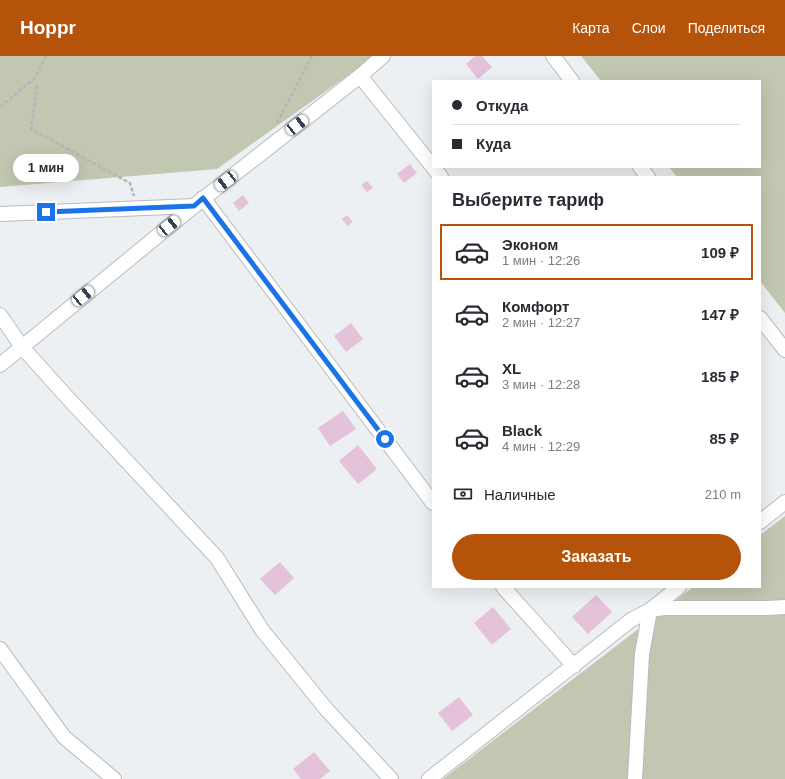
<!DOCTYPE html>
<html lang="ru">
<head>
<meta charset="utf-8">
<style>
	:root { --surface:#fff; --page:#f7f7f7; --text:#2b2b33; --muted:#7c7c81; --line:#e1e1e2; --accent:#b45309 }
	body { margin:0; font-family:Helvetica,sans-serif; background:var(--page); color:var(--text); height:100vh; display:flex; flex-direction:column; font-size:15px; white-space:nowrap }
	* { box-sizing:border-box; margin:0 }
	p { font-size:13px; color:var(--muted) }
	.icon { flex:none; width:22px; height:22px; fill:none; stroke:currentColor; stroke-width:2; stroke-linecap:round; stroke-linejoin:round }
	.map { position:relative; flex:1; overflow:hidden }
	.side { position:absolute; left:432px; top:120px; width:329px; height:412px; display:flex; flex-direction:column; background:var(--surface); border-radius:0px; box-shadow:0 4px 16px #0002 }
	.side>* { flex:none }
	.banner { position:absolute; left:432px; top:24px; width:329px; height:88px; border-radius:0px; box-shadow:0 4px 16px #0002; display:grid; align-content:center; height:88px; padding:0 20px; background:var(--surface) }
	.end { position:absolute; width:18px; height:18px; margin:-9px; border:5px solid #1a73e8; background:#fff; box-shadow:0 0 0 2px #fff }
	.from { border-radius:50% }
	.bubble { position:absolute; height:28px; border-radius:14px; background:var(--surface); box-shadow:0 4px 16px #0002; font-size:13px; font-weight:600; line-height:28px; text-align:center }
	.car { position:absolute; width:12px; height:24px; margin:-12px -6px; border-radius:5px; box-shadow:0 0 3px 1px #0007; background:linear-gradient(#fff 24%,#345 0 40%,#fff 0 76%,#345 0 86%,#fff 0) }
	.banner b { display:flex; align-items:center; gap:14px; height:38px; font-size:15px }
	.banner b+b { border-top:1px solid var(--line) }
	.banner i { width:10px; height:10px; background:var(--text) }
	ul { padding:0; list-style:none }
	li { display:flex; align-items:center; gap:12px; height:56px; margin:0 8px 6px; padding:0 12px; border:2px solid transparent; border-radius:0px }
	li div { flex:1 }
	li b { display:block; font-size:15px }
	li em { font-style:normal; font-weight:600 }
	li.on { border-color:var(--accent) }
	li>.icon { width:36px; height:36px; stroke-width:1.5 }
	h2 { padding:0 20px; font-size:18px; line-height:48px }
	.pay { display:flex; align-items:center; gap:10px; height:44px; padding:0 20px; font-size:15px }
	.pay p { margin-inline-start:auto }
	.action { display:flex; gap:8px; margin-top:auto; padding:8px 20px }
	.action a { flex:1; height:46px; border-radius:24px; background:var(--accent); color:#fff; font-size:16px; font-weight:600; line-height:46px; text-align:center }
	header { display:flex; align-items:center; gap:24px; box-sizing:border-box; height:56px; padding:0 20px; background:var(--accent); color:#fff }
	header strong { font-size:19px }
	nav { display:flex; gap:22px; margin-inline-start:auto; font-size:14px }
	.map>svg:first-child { display:block }
	.green { fill:#c2c7b1 }
	.building { fill:#e4c2d9 }
	.lines { fill:none; stroke-linecap:round; stroke-linejoin:round }
	.street-casing { stroke:#b9bbbe; stroke-width:16 }
	.path { stroke:#b4b6b8; stroke-width:2.5; stroke-dasharray:4 2; stroke-linecap:butt }
	.street { stroke:#fff; stroke-width:14 }
	.route { stroke:#1a73e8; stroke-width:5 }
</style>
</head>
<body>
<header>
<strong>Hoppr</strong>
<nav><a>Карта</a><a>Слои</a><a>Поделиться</a></nav>
</header>
<div class="map">
<svg width="785" height="723" viewBox="0 0 785 723">
	<rect width="100%" height="100%" fill="#edf0f2"/>
	<!-- green -->
	<g class="green">
		<polygon points="0,0 375,0 217,113 0,131"/>
		<polygon points="581,0 785,0 785,257 760,225 760,121 677,121 669,111 760,111 760,25 601,25"/>
		<polygon points="785,460 785,723 443,723 693,531 760,531 760,479"/>
	</g>
	<!-- building -->
	<g class="building">
		<polygon points="475,0 482,0 492,11 478,23 466,8"/>
		<polygon points="410,108 417,117 404,127 397,118"/>
		<polygon points="367,125 373,132 367,136 361,129"/>
		<polygon points="243,139 249,147 239,155 233,147"/>
		<polygon points="347,159 353,166 347,170 342,163"/>
		<polygon points="351,267 363,283 346,296 334,280"/>
		<polygon points="343,355 356,373 330,390 318,372"/>
		<polygon points="358,389 377,413 358,428 339,405"/>
		<polygon points="280,506 294,522 275,539 260,523"/>
		<polygon points="596,539 612,556 588,578 572,561"/>
		<polygon points="493,551 511,573 492,589 474,567"/>
		<polygon points="459,641 473,659 452,675 438,657"/>
		<polygon points="314,696 330,715 320,723 301,723 293,713"/>
	</g>
	<g class="lines">
		<!-- street casing -->
		<g class="street-casing">
			<g id="street">
				<polyline points="553,0 572,25"/>
				<polyline points="360,20 441,121"/>
				<polyline points="640,111 648,121"/>
				<polyline points="203,142 433,447"/>
				<polyline points="0,158 194,150"/>
				<polyline points="0,259 22,291 66,340 217,502 262,574 327,654 391,723"/>
				<polyline points="760,262 785,294"/>
				<polyline points="0,309 194,150 360,20 383,0"/>
				<polyline points="760,466 785,446"/>
				<polyline points="503,531 574,610"/>
				<polyline points="650,554 664,552 768,552 785,551"/>
				<polyline points="0,593 64,681 114,723"/>
				<polyline points="429,723 631,564 650,554 679,531"/>
				<polyline points="635,723 642,598 650,554"/>
			</g>
		</g>
		<!-- path -->
		<g class="path">
			<polyline points="37,29 31,73 130,127 134,140"/>
			<polyline points="0,51 35,22 46,0"/>
			<polyline points="277,67 312,0"/>
		</g>
		<!-- street -->
		<use href="#street" class="street"/>
	</g>
	<g class="lines">
		<!-- route -->
		<polyline class="route" points="46,156 194,150 203,142 385,383"/>
	</g>
</svg>
<i class="end from" style="left:385px;top:383px"></i>
<i class="end" style="left:46px;top:156px"></i>
<div class="bubble" style="left:13px;top:98px;width:66px">1 мин</div>
<i class="car" style="left:297px;top:69px;rotate:52deg"></i>
<i class="car" style="left:226px;top:125px;rotate:232deg"></i>
<i class="car" style="left:169px;top:170px;rotate:51deg"></i>
<i class="car" style="left:83px;top:240px;rotate:51deg"></i>
<div class="banner">
<b><i class="from"></i>Откуда</b>
<b><i></i>Куда</b>
</div>
<section class="side">
<h2>Выберите тариф</h2>
<ul>
<li class="on"><svg class="icon" aria-label="car" viewBox="0 0 24 24"><path d="M5 17H2v-5l4-1 3-4h7l3 4 3 1v5h-3M9 17h6M6 11h13"/><circle cx="7" cy="17" r="2"/><circle cx="17" cy="17" r="2"/></svg><div><b>Эконом</b><p>1 мин · 12:26</p></div><em>109 ₽</em></li>
<li><svg class="icon" aria-label="car" viewBox="0 0 24 24"><path d="M5 17H2v-5l4-1 3-4h7l3 4 3 1v5h-3M9 17h6M6 11h13"/><circle cx="7" cy="17" r="2"/><circle cx="17" cy="17" r="2"/></svg><div><b>Комфорт</b><p>2 мин · 12:27</p></div><em>147 ₽</em></li>
<li><svg class="icon" aria-label="car" viewBox="0 0 24 24"><path d="M5 17H2v-5l4-1 3-4h7l3 4 3 1v5h-3M9 17h6M6 11h13"/><circle cx="7" cy="17" r="2"/><circle cx="17" cy="17" r="2"/></svg><div><b>XL</b><p>3 мин · 12:28</p></div><em>185 ₽</em></li>
<li><svg class="icon" aria-label="car" viewBox="0 0 24 24"><path d="M5 17H2v-5l4-1 3-4h7l3 4 3 1v5h-3M9 17h6M6 11h13"/><circle cx="7" cy="17" r="2"/><circle cx="17" cy="17" r="2"/></svg><div><b>Black</b><p>4 мин · 12:29</p></div><em>85 ₽</em></li>
</ul>
<div class="pay"><svg class="icon" aria-label="cash" viewBox="0 0 24 24"><path d="M3 7h18v10H3z"/><circle cx="12" cy="12" r="2"/></svg>Наличные<p>210 m</p></div>
<div class="action"><a>Заказать</a></div>
</section>
</div>
</body>
</html>
